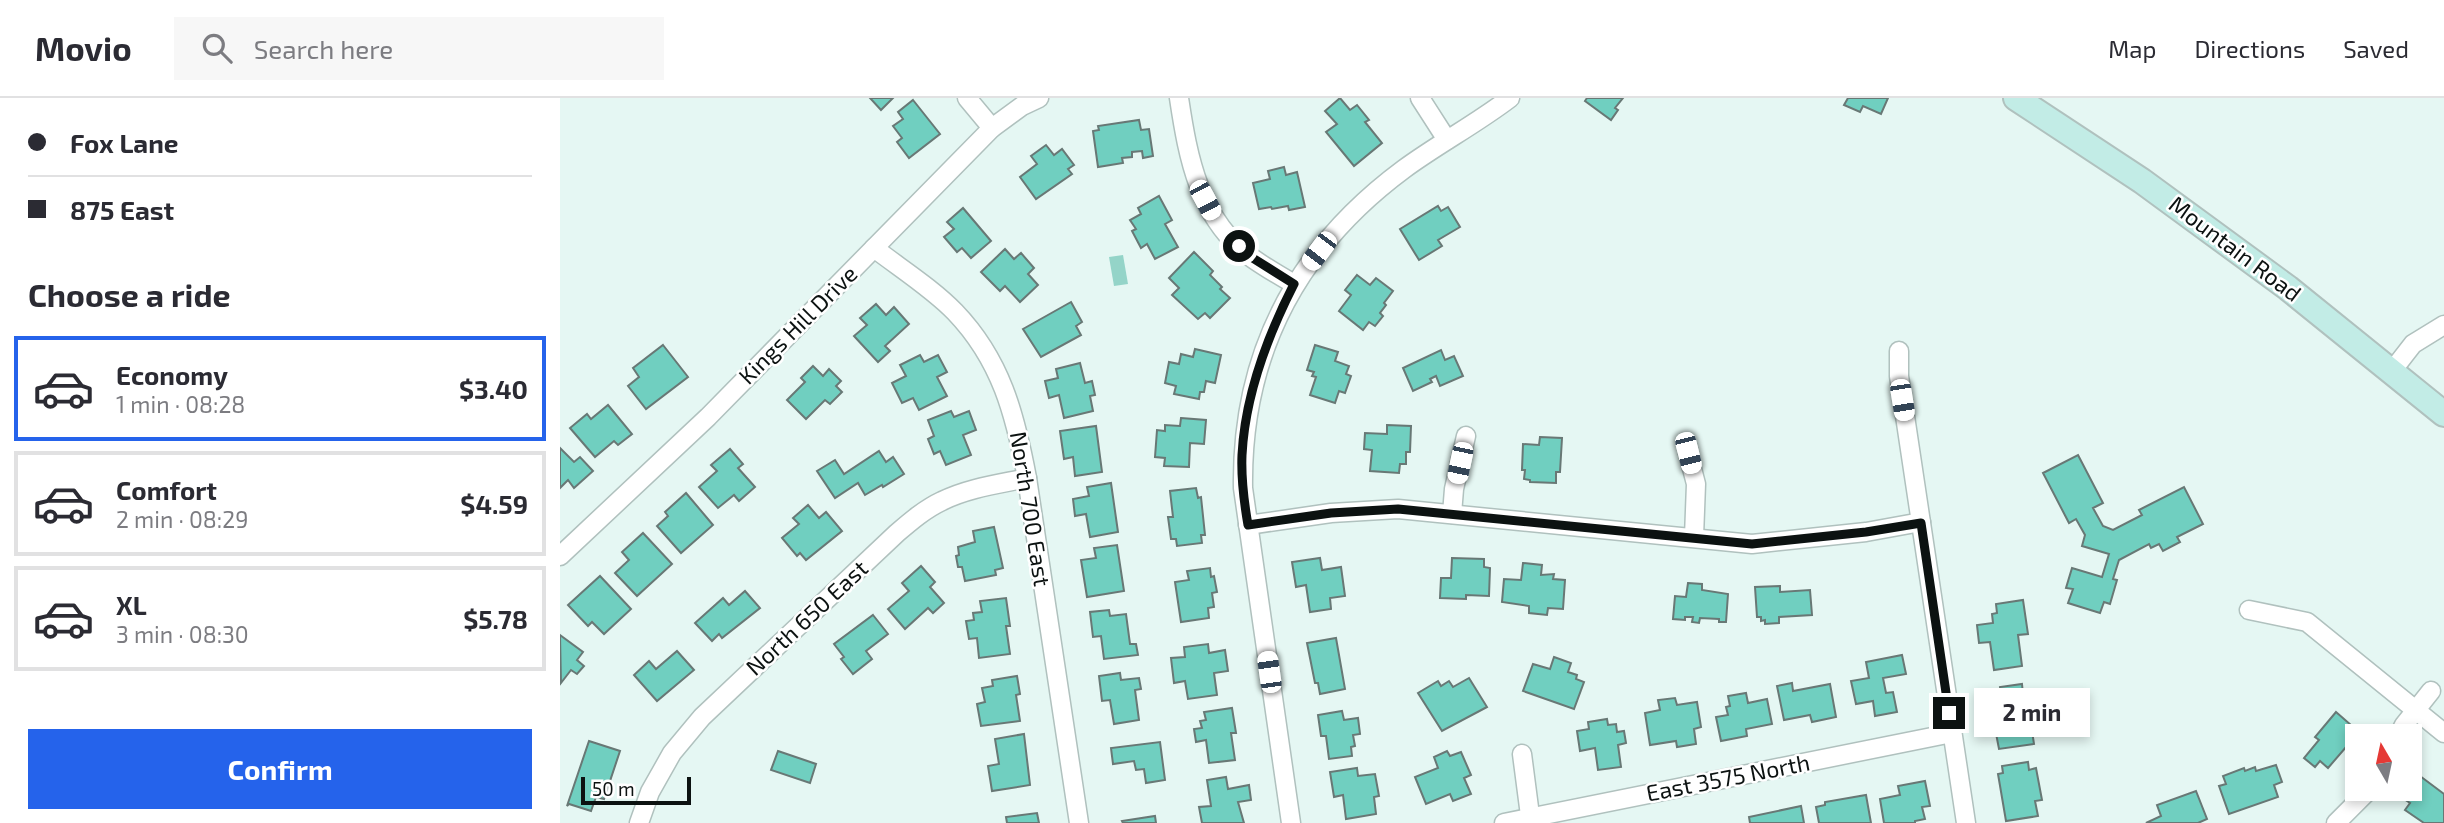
<!DOCTYPE html>
<html lang="en">
<head>
<meta charset="utf-8">
<style>
	:root { --surface:#fff; --page:#f7f7f7; --text:#2b2b33; --muted:#7c7c81; --line:#e1e1e2; --accent:#2563eb }
	body { margin:0; font-family:"Exo 2",sans-serif; background:var(--page); color:var(--text); height:100vh; display:flex; flex-direction:column; font-size:26px; white-space:nowrap }
	* { box-sizing:border-box; margin:0 }
	p { font-size:23px; color:var(--muted) }
	.icon { flex:none; width:38px; height:38px; fill:none; stroke:currentColor; stroke-width:2; stroke-linecap:round; stroke-linejoin:round }
	.map { position:relative; flex:1; overflow:hidden }
	.drawer { display:flex; flex-direction:column; background:var(--surface); width:560px }
	.drawer>* { flex:none }
	.hud { display:grid; align-content:center; height:154px; padding:0 28px; background:var(--surface) }
	.needle { width:46px; rotate:351deg }
	.buttons { position:absolute; left:1785px; top:626px; display:grid; gap:14px }
	.buttons a { display:grid; place-items:center; width:77px; height:77px; border-radius:0px; background:var(--surface); box-shadow:0 4px 10px #0003; font-size:35px }
	.scale { position:absolute; left:21px; bottom:18px; width:110px; box-sizing:border-box; padding-left:7px; border:4px solid #0c1211; border-top:0; font-size:19px; line-height:24px; white-space:nowrap; color:#0c1211; -webkit-text-stroke:5px #fff; paint-order:stroke }
	.end { position:absolute; width:32px; height:32px; margin:-16px; border:9px solid #0c1211; background:#fff; box-shadow:0 0 0 4px #fff }
	.from { border-radius:50% }
	.bubble { position:absolute; height:49px; border-radius:0px; background:var(--surface); box-shadow:0 4px 10px #0003; font-size:23px; font-weight:700; line-height:49px; text-align:center }
	.car { position:absolute; width:21px; height:42px; margin:-21px -10px; border-radius:9px; box-shadow:0 0 5px 2px #0007; background:linear-gradient(#fff 24%,#345 0 40%,#fff 0 76%,#345 0 86%,#fff 0) }
	.hud b { display:flex; align-items:center; gap:24px; height:66px; font-size:26px }
	.hud b+b { border-top:2px solid var(--line) }
	.hud i { width:18px; height:18px; background:var(--text) }
	ul { padding:0; list-style:none }
	li { display:flex; align-items:center; gap:21px; height:105px; margin:0 14px 10px; padding:0 14px; border:4px solid var(--line); border-radius:0px }
	li div { flex:1 }
	li b { display:block; font-size:26px }
	li em { font-style:normal; font-weight:700 }
	li.active { border-color:var(--accent) }
	li>.icon { width:63px; height:63px; stroke-width:1.5 }
	h2 { padding:0 28px; font-size:32px; line-height:84px }
	.action { display:flex; gap:14px; margin-top:auto; padding:14px 28px }
	.action a { flex:1; height:80px; border-radius:0px; background:var(--accent); color:#fff; font-size:28px; font-weight:700; line-height:80px; text-align:center }
	header { display:flex; align-items:center; gap:42px; box-sizing:border-box; height:98px; padding:0 35px; background:var(--surface); border-bottom:2px solid var(--line) }
	header strong { font-size:33px }
	nav { display:flex; gap:38px; margin-inline-start:auto; font-size:24px }
	.search { width:490px; height:63px; background:var(--page); display:flex; align-items:center; gap:18px; box-sizing:border-box; padding:0 24px; border-radius:0px; color:var(--muted); font-size:26px }
	main { display:flex; flex:1; min-height:0 }
	.map>svg:first-child { display:block }
	.green { fill:#94d4c8 }
	.building { fill:#70cfc0; stroke:#687875; stroke-width:2 }
	.lines { fill:none; stroke-linecap:round; stroke-linejoin:round }
	.street-casing { stroke:#b0c1be; stroke-width:21 }
	.secondary-casing { stroke:#b0c1be; stroke-width:28 }
	.street { stroke:#fff; stroke-width:18 }
	.secondary { stroke:#c2ece6; stroke-width:24 }
	.route { stroke:#0c1211; stroke-width:9 }
	.labels { text-anchor:middle; stroke-width:5; stroke-linejoin:round; paint-order:stroke }
	.street-label { font-size:23px; fill:#0c1211; stroke:#fff }
</style>
</head>
<body>
<header>
<strong>Movio</strong>
<div class="search"><svg class="icon" aria-label="search" viewBox="0 0 24 24"><circle cx="10" cy="10" r="6"/><path d="M15 15l6 6"/></svg>Search here</div>
<nav><a>Map</a><a>Directions</a><a>Saved</a></nav>
</header>
<main>
<section class="drawer">
<div class="hud">
<b><i class="from"></i>Fox Lane</b>
<b><i></i>875 East</b>
</div>
<h2>Choose a ride</h2>
<ul>
<li class="active"><svg class="icon" aria-label="car" viewBox="0 0 24 24"><path d="M5 17H2v-5l4-1 3-4h7l3 4 3 1v5h-3M9 17h6M6 11h13"/><circle cx="7" cy="17" r="2"/><circle cx="17" cy="17" r="2"/></svg><div><b>Economy</b><p>1 min · 08:28</p></div><em>$3.40</em></li>
<li><svg class="icon" aria-label="car" viewBox="0 0 24 24"><path d="M5 17H2v-5l4-1 3-4h7l3 4 3 1v5h-3M9 17h6M6 11h13"/><circle cx="7" cy="17" r="2"/><circle cx="17" cy="17" r="2"/></svg><div><b>Comfort</b><p>2 min · 08:29</p></div><em>$4.59</em></li>
<li><svg class="icon" aria-label="car" viewBox="0 0 24 24"><path d="M5 17H2v-5l4-1 3-4h7l3 4 3 1v5h-3M9 17h6M6 11h13"/><circle cx="7" cy="17" r="2"/><circle cx="17" cy="17" r="2"/></svg><div><b>XL</b><p>3 min · 08:30</p></div><em>$5.78</em></li>
</ul>
<div class="action"><a>Confirm</a></div>
</section>
<div class="map">
<svg width="1884" height="725" viewBox="0 0 1884 725">
	<rect width="100%" height="100%" fill="#e5f7f3"/>
	<!-- green -->
	<polygon class="green" points="563,157 568,186 554,188 549,159"/>
	<!-- building -->
	<g class="building">
		<polygon points="310,0 333,0 321,12"/>
		<polygon points="780,0 790,12 797,7 809,22 805,24 822,45 794,68 766,34 777,26 765,13"/>
		<polygon points="1027,0 1063,0 1055,10 1058,12 1051,22 1025,3"/>
		<polygon points="1288,0 1328,0 1321,16 1303,8 1300,14 1284,7"/>
		<polygon points="353,2 380,36 349,60 337,44 342,40 333,28 343,21 338,14"/>
		<polygon points="579,22 581,32 589,31 593,58 583,60 582,53 572,54 572,59 562,60 563,65 538,69 533,33 539,32 538,28"/>
		<polygon points="486,47 494,57 502,51 514,67 508,71 512,76 476,101 460,79 477,66 471,58"/>
		<polygon points="724,69 726,77 737,74 745,109 729,112 728,108 712,111 711,109 699,111 693,85 710,81 708,73"/>
		<polygon points="599,98 612,122 605,126 618,149 595,161 587,146 581,150 572,133 576,131 570,122 581,116 578,110"/>
		<polygon points="878,108 881,113 888,109 900,129 878,142 882,148 859,162 840,131"/>
		<polygon points="403,110 431,143 411,160 402,150 397,154 384,139 394,131 387,124"/>
		<polygon points="445,151 454,161 461,155 474,170 468,176 478,187 460,204 445,188 440,193 421,174"/>
		<polygon points="634,154 653,173 650,177 662,189 660,191 670,200 650,220 645,215 638,221 612,197 619,190 609,180"/>
		<polygon points="797,177 810,187 816,180 833,193 824,205 826,207 820,215 823,218 815,228 809,224 803,232 779,213 791,197 785,192"/>
		<polygon points="511,204 522,224 516,228 521,237 481,259 463,231"/>
		<polygon points="316,206 326,217 334,209 349,226 325,248 330,253 318,264 294,238 307,227 300,220"/>
		<polygon points="103,247 128,279 86,311 68,288 79,279 73,270"/>
		<polygon points="755,247 778,254 775,263 789,268 786,276 791,278 785,295 779,293 775,305 750,297 756,279 752,278 754,274 747,272"/>
		<polygon points="635,251 661,257 655,285 646,283 644,294 640,294 639,301 614,296 616,288 605,285 609,264 619,266 621,256 633,259"/>
		<polygon points="881,252 885,262 894,258 903,278 880,288 876,278 870,281 872,284 853,293 843,270"/>
		<polygon points="360,257 364,264 378,257 387,274 377,279 387,298 359,312 353,300 342,305 332,285 346,278 340,267"/>
		<polygon points="520,265 525,285 532,283 535,297 530,298 533,313 504,320 499,297 489,300 485,283 498,280 496,271"/>
		<polygon points="253,268 263,278 269,271 281,283 276,288 282,294 270,306 265,302 246,321 227,302 245,284 241,280"/>
		<polygon points="48,307 72,336 58,347 54,343 35,359 10,330 27,316 31,321"/>
		<polygon points="391,313 394,319 409,313 416,332 403,337 411,357 386,367 380,353 374,356 368,341 374,338 368,322"/>
		<polygon points="621,320 646,322 644,346 630,345 629,369 604,368 605,360 595,359 597,332 605,333 605,327 620,328"/>
		<polygon points="827,327 851,328 850,354 846,354 846,366 840,366 839,375 810,373 812,352 804,351 805,335 827,336"/>
		<polygon points="536,328 542,374 515,378 513,359 504,361 500,333"/>
		<polygon points="980,339 1002,340 1000,374 996,374 996,385 970,384 970,382 964,381 965,372 962,372 963,346 979,347"/>
		<polygon points="0,350 14,364 20,359 33,373 14,390 8,382 0,390"/>
		<polygon points="170,351 183,366 178,370 195,389 179,403 174,397 158,410 139,389 157,373 151,367"/>
		<polygon points="319,353 326,364 333,359 344,376 323,389 322,387 305,397 298,385 275,400 257,373 275,362 284,376"/>
		<polygon points="1518,357 1543,405 1533,410 1543,428 1553,432 1582,417 1579,412 1624,389 1643,426 1617,439 1620,444 1603,453 1599,446 1591,450 1589,446 1559,462 1553,481 1557,482 1550,506 1544,504 1540,515 1508,505 1513,491 1506,490 1512,470 1542,479 1549,456 1522,448 1525,437 1516,421 1509,425 1483,375"/>
		<polygon points="551,385 558,434 530,439 526,416 515,418 513,401 529,398 527,389"/>
		<polygon points="636,390 638,400 641,399 645,437 641,437 642,445 617,448 616,441 611,441 608,419 613,419 610,393"/>
		<polygon points="126,395 153,427 121,455 97,428 108,418 105,414"/>
		<polygon points="248,407 259,420 266,414 282,433 246,462 240,455 237,458 222,440 239,426 233,420"/>
		<polygon points="434,429 443,470 435,472 436,477 405,483 402,469 398,469 396,458 399,457 398,449 415,444 413,433"/>
		<polygon points="83,435 112,466 77,498 55,475 69,462 62,454"/>
		<polygon points="557,447 564,493 527,499 521,462 536,460 534,450"/>
		<polygon points="760,460 762,472 781,469 785,498 770,500 771,511 750,514 746,487 736,489 732,464"/>
		<polygon points="892,460 924,461 924,469 930,470 929,498 906,497 906,501 880,500 881,480 891,480"/>
		<polygon points="963,465 982,467 981,477 994,476 993,481 1005,482 1003,511 988,510 987,517 969,515 969,508 942,504 944,481 961,482"/>
		<polygon points="361,468 375,484 370,489 384,505 373,515 368,510 345,531 328,511 349,493 342,485"/>
		<polygon points="650,470 651,479 654,478 657,494 652,495 654,509 648,510 649,520 621,524 615,484 629,482 627,473"/>
		<polygon points="40,478 71,511 44,536 32,524 28,528 8,507"/>
		<polygon points="1128,485 1142,486 1142,492 1168,496 1166,524 1159,524 1159,521 1140,520 1139,525 1132,524 1133,519 1125,519 1125,522 1113,521 1115,498 1126,499"/>
		<polygon points="1220,488 1220,494 1250,492 1252,517 1219,519 1219,525 1205,526 1205,522 1201,523 1201,519 1197,519 1195,489"/>
		<polygon points="185,493 200,510 162,540 159,536 152,543 135,525 163,500 169,507"/>
		<polygon points="446,500 450,528 446,528 450,556 419,560 417,540 409,541 406,523 414,522 413,515 422,514 420,503"/>
		<polygon points="1463,502 1468,536 1458,537 1462,568 1434,572 1430,544 1419,545 1417,527 1433,525 1432,516 1437,515 1436,506"/>
		<polygon points="549,512 550,518 566,516 570,546 576,546 578,557 544,561 541,538 533,539 530,514"/>
		<polygon points="313,517 328,536 306,553 312,561 293,576 281,561 284,559 274,546"/>
		<polygon points="0,537 23,554 17,562 24,568 17,576 11,572 1,585"/>
		<polygon points="776,540 785,591 760,596 758,585 755,585 747,545"/>
		<polygon points="648,546 649,555 665,552 668,573 654,575 657,597 628,601 625,583 614,585 611,560 625,559 624,549"/>
		<polygon points="117,553 134,572 97,603 74,577 89,563 96,571"/>
		<polygon points="1342,557 1346,576 1323,580 1326,595 1333,594 1337,614 1315,618 1313,603 1296,606 1291,583 1309,580 1306,564"/>
		<polygon points="994,559 1011,565 1008,574 1017,577 1016,581 1024,584 1014,611 963,593 973,566 990,571"/>
		<polygon points="560,575 561,582 579,580 581,591 575,592 579,622 554,626 550,602 542,603 539,578"/>
		<polygon points="457,578 460,596 456,597 460,623 421,628 417,606 425,604 422,590 433,588 432,582"/>
		<polygon points="909,580 927,609 882,633 858,595 878,583 881,588 889,583 893,589"/>
		<polygon points="1232,585 1233,593 1270,586 1276,619 1252,624 1250,617 1224,622 1217,588"/>
		<polygon points="1462,586 1463,596 1470,595 1472,603 1466,604 1470,634 1472,633 1474,646 1439,651 1433,620 1427,621 1424,601 1441,598 1440,589"/>
		<polygon points="1186,595 1188,605 1207,601 1212,626 1186,631 1187,638 1161,643 1156,619 1168,617 1166,609 1170,608 1168,598"/>
		<polygon points="1115,600 1117,607 1137,604 1141,629 1134,631 1136,646 1117,649 1116,643 1090,647 1085,615 1100,612 1098,602"/>
		<polygon points="672,610 676,635 671,635 675,662 649,665 646,642 636,644 634,631 642,630 640,623 646,622 644,614"/>
		<polygon points="782,613 784,622 798,620 800,636 793,637 795,648 791,649 792,658 769,661 766,638 761,638 758,617"/>
		<polygon points="1776,614 1799,634 1768,670 1760,663 1755,669 1744,660 1759,642 1755,639"/>
		<polygon points="1047,621 1048,627 1056,626 1057,634 1064,633 1066,645 1058,647 1061,669 1038,672 1035,650 1020,653 1017,633 1029,631 1028,624"/>
		<polygon points="464,636 470,687 432,693 428,668 439,666 435,641"/>
		<polygon points="29,643 60,653 44,701 36,699 31,713 9,706 7,708"/>
		<polygon points="600,644 605,682 586,685 584,671 576,672 574,663 553,666 551,650"/>
		<polygon points="218,653 256,666 250,685 211,672"/>
		<polygon points="887,653 890,658 901,654 911,677 904,680 911,696 893,703 890,696 866,706 855,679 878,670 874,659"/>
		<polygon points="1468,664 1469,672 1476,670 1482,702 1475,703 1478,718 1446,723 1438,676 1443,675 1442,668"/>
		<polygon points="1716,667 1722,684 1714,687 1718,699 1669,716 1659,688 1666,686 1663,678 1684,670 1685,673 1695,669 1696,673"/>
		<polygon points="797,670 798,678 815,676 819,698 814,699 816,716 786,721 783,697 774,699 770,674"/>
		<polygon points="1860,678 1884,696 1884,725 1864,725 1845,712 1850,705 1844,701"/>
		<polygon points="666,679 668,691 689,687 691,702 678,704 684,725 642,725 639,709 651,708 647,682"/>
		<polygon points="1365,683 1370,708 1362,709 1365,721 1355,723 1355,725 1324,725 1320,701 1340,697 1338,688"/>
		<polygon points="1636,693 1647,721 1638,725 1586,725 1601,718 1597,707"/>
		<polygon points="1306,697 1311,725 1259,725 1256,709 1265,707 1265,704"/>
		<polygon points="1241,708 1244,725 1190,725 1189,719"/>
		<polygon points="477,715 479,725 447,725 446,719"/>
		<polygon points="595,718 596,725 563,725 562,723"/>
	</g>
	<g class="lines">
		<!-- street casing -->
		<g class="street-casing">
			<g id="street">
				<polyline points="407,0 432,30"/>
				<path d="M 619,0 C 628,60 639,121 692,160 C 705,169 720,178 734,186"/>
				<polyline points="860,0 887,42"/>
				<path d="M 314,150 C 340,170 373,191 395,214 C 441,262 455,316 467,380 L 519,725"/>
				<polyline points="1339,253 1339,278 1406,725"/>
				<polyline points="1832,273 1853,246 1884,227"/>
				<polyline points="1128,355 1136,386 1134,439"/>
				<polyline points="892,416 894,391 906,338"/>
				<polyline points="688,427 771,415 838,411 1192,446 1306,434 1361,424"/>
				<polyline points="0,458 148,319 432,30 462,8 479,0"/>
				<polyline points="1689,512 1747,524 1884,635"/>
				<polyline points="1838,639 1844,627 1871,593"/>
				<polyline points="962,656 971,725"/>
				<path d="M 79,725 L 90,694 L 112,655 L 142,619 L 337,435 C 351,423 365,411 382,403 C 408,390 439,386 467,380"/>
				<path d="M 731,725 L 683,390 C 681,256 736,151 844,71 C 878,46 916,26 950,0"/>
				<polyline points="944,725 1392,635"/>
				<polyline points="1776,725 1810,691"/>
			</g>
		</g>
		<!-- secondary casing -->
		<g class="secondary-casing">
			<polyline id="secondary" points="1456,0 1582,83 1728,190 1884,316"/>
		</g>
		<!-- street -->
		<use href="#street" class="street"/>
		<!-- secondary -->
		<use href="#secondary" class="secondary"/>
	</g>
	<g class="lines">
		<!-- route -->
		<path class="route" d="M 679,148 L 691,159 L 734,186 C 707,239 685,297 682,357 C 681,381 684,404 688,427 L 771,415 L 838,411 L 1192,446 L 1306,434 L 1361,425 L 1389,615"/>
	</g>
	<g class="labels">
		<!-- street labels -->
		<g class="street-label">
			<text transform="translate(1675 151) rotate(37)" y="8">Mountain Road</text>
			<text transform="translate(238 227) rotate(-45)" y="8">Kings Hill Drive</text>
			<text transform="translate(470 411) rotate(81)" y="8">North 700 East</text>
			<text transform="translate(247 520) rotate(-43)" y="8">North 650 East</text>
			<text transform="translate(1168 680) rotate(-11)" y="8">East 3575 North</text>
		</g>
	</g>
</svg>
<div class="buttons">
<a><svg class="needle" viewBox="-14 -14 28 28"><path d="M0-13l5 13h-10z" fill="#e53935"/><path d="M0 13l5-13h-10z" fill="#7c7c81"/></svg></a>
</div>
<div class="scale">50 m</div>
<i class="end from" style="left:679px;top:148px"></i>
<i class="end" style="left:1389px;top:615px"></i>
<div class="bubble" style="left:1414px;top:590px;width:116px">2 min</div>
<i class="car" style="left:645px;top:102px;rotate:152deg"></i>
<i class="car" style="left:759px;top:153px;rotate:217deg"></i>
<i class="car" style="left:1342px;top:302px;rotate:171deg"></i>
<i class="car" style="left:1128px;top:355px;rotate:166deg"></i>
<i class="car" style="left:900px;top:365px;rotate:192deg"></i>
<i class="car" style="left:709px;top:574px;rotate:352deg"></i>
</div>
</main>
</body>
</html>
